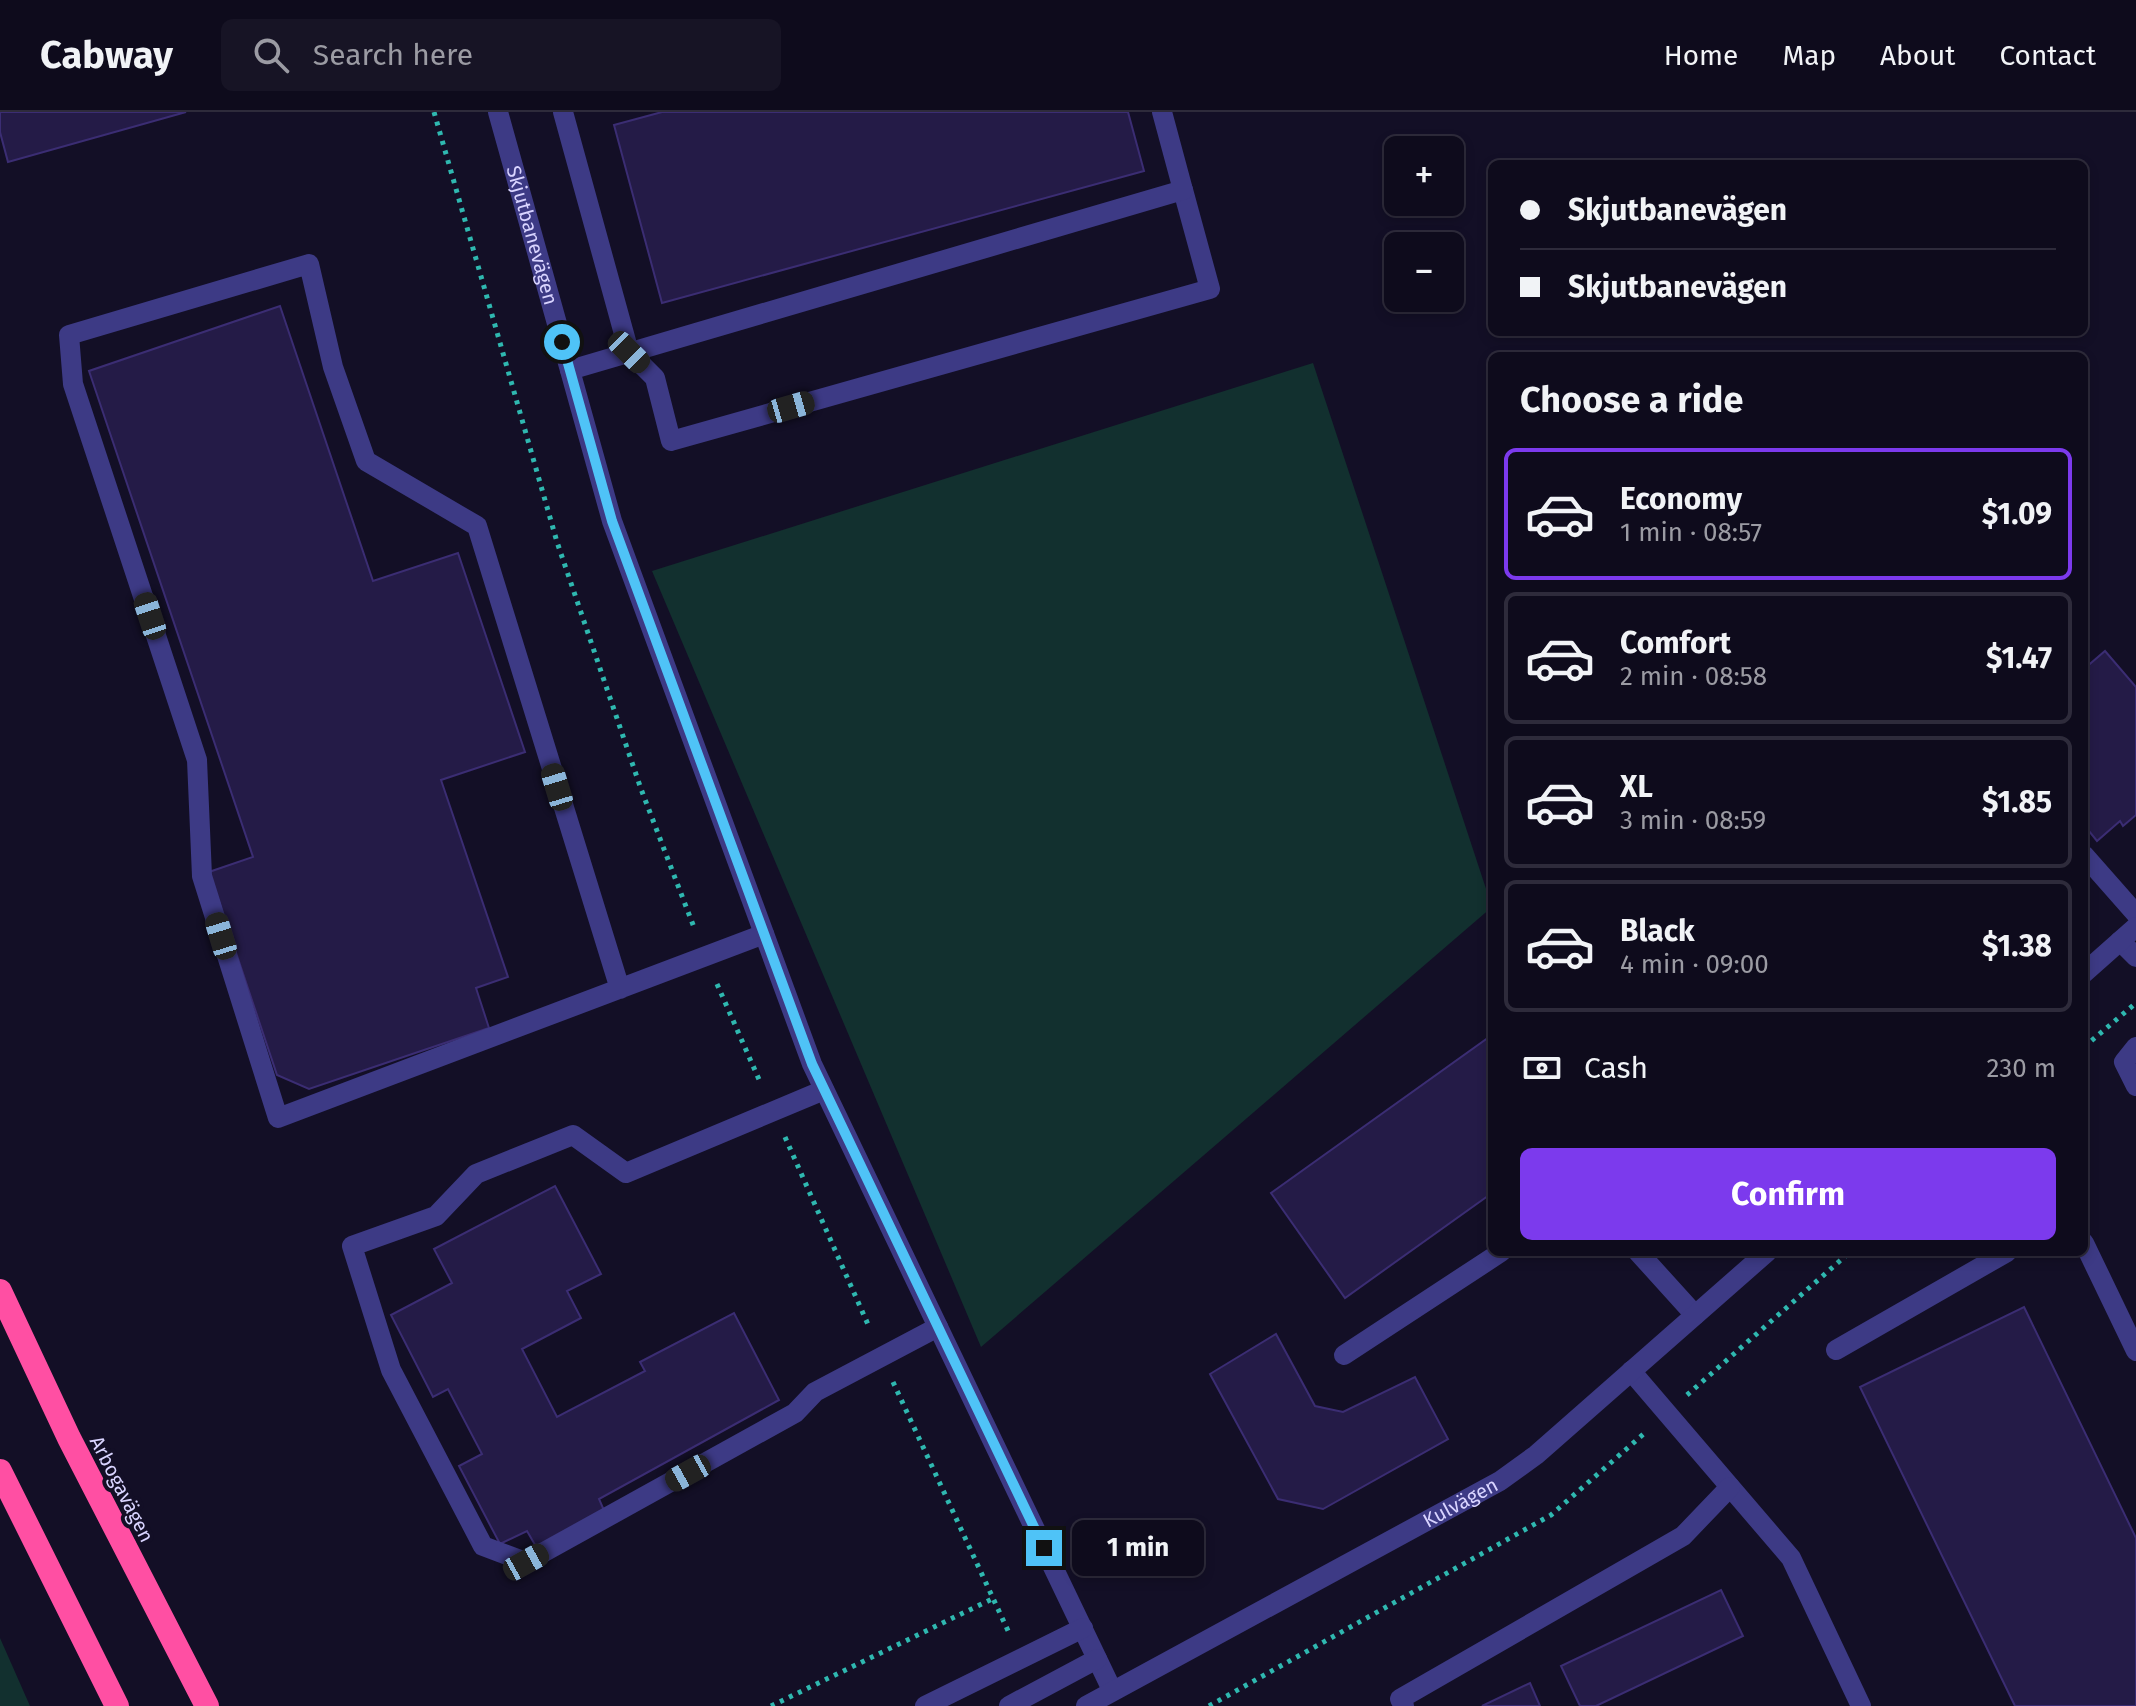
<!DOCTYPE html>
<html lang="en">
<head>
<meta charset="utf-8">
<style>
	:root { --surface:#0e0b1c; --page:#171425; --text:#f1f3f6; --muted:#9b9ba3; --line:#2e2b3b; --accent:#7c3aed }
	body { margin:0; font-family:"Fira Sans",sans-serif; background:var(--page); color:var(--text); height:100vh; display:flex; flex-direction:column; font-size:30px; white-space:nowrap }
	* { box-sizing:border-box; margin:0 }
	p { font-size:26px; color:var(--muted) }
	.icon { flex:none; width:44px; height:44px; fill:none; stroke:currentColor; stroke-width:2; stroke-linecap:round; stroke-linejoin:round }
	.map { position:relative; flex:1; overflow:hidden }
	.panel { position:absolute; left:1488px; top:240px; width:600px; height:904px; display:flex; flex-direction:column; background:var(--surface); border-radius:12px; box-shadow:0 4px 12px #0003,0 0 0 2px var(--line) }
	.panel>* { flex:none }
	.guide { position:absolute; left:1488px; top:48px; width:600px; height:176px; border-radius:12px; box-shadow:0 4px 12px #0003,0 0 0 2px var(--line); display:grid; align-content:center; height:176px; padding:0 32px; background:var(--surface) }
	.tools { position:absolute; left:1384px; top:24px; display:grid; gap:16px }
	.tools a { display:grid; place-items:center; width:80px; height:80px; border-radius:12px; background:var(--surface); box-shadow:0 4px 12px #0003,0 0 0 2px var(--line); font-size:40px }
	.end { position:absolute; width:36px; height:36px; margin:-18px; border:10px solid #4fc3f7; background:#111; box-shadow:0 0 0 4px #111 }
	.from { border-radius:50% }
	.bubble { position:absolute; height:56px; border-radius:12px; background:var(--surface); box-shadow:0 4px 12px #0003,0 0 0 2px var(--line); font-size:26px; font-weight:700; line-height:56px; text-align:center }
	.car { position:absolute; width:24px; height:48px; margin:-24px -12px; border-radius:10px; box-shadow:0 0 6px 2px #0007; background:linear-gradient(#222 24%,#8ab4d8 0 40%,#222 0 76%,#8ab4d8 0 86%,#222 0) }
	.guide b { display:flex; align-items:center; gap:28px; height:76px; font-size:30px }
	.guide b+b { border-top:2px solid var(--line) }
	.guide i { width:20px; height:20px; background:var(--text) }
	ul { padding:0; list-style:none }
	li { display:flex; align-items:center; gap:24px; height:132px; margin:0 16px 12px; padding:0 16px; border:4px solid var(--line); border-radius:12px }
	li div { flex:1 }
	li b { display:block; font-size:30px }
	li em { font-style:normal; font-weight:700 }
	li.selected { border-color:var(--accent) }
	li>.icon { width:72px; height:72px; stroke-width:1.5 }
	h2 { padding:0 32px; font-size:36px; line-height:96px }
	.pay { display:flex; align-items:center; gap:20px; height:88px; padding:0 32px; font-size:30px }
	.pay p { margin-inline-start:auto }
	.primary-button { display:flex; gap:16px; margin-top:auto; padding:16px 32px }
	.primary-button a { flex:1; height:92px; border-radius:12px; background:var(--accent); color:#fff; font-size:32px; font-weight:700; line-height:92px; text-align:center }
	header { display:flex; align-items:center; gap:48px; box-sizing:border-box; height:112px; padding:0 40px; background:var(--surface); border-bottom:2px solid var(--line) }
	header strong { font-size:38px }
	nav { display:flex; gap:44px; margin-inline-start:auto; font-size:28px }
	.search { width:560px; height:72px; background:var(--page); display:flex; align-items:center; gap:20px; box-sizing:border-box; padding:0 28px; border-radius:12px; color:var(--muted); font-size:30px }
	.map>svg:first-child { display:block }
	.green { fill:#12302f }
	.building { fill:#241b47; stroke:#3b2d73; stroke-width:2 }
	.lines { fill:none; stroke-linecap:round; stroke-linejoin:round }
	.path { stroke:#2fb8b0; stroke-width:5; stroke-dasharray:4 6; stroke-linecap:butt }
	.minor { stroke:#3d3a85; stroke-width:20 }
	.highway { stroke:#ff4fa3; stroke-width:24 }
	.route { stroke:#4fc3f7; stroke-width:10 }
	.labels { text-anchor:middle; stroke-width:8; stroke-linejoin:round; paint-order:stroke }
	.street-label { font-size:20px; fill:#d9d4ff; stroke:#130f26 }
</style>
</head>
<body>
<header>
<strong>Cabway</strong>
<div class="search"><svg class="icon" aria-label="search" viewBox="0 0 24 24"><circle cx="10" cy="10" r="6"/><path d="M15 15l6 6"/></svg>Search here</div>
<nav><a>Home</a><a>Map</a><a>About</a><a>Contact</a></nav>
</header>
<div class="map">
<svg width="2136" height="1594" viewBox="0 0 2136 1594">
	<rect width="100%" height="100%" fill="#130f26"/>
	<!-- green -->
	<g class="green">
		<polygon points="1313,251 1492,795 981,1235 652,459"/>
		<polygon points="0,1526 30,1594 0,1594"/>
	</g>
	<!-- building -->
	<g class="building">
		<polygon points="0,0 186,0 8,50 0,20"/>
		<polygon points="662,0 1128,0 1144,59 662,191 614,13"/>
		<polygon points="280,194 373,469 458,441 525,640 441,668 508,865 476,876 489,916 309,977 277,963 209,760 253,745 89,259"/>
		<polygon points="2105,539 2136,575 2136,703 2123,714 2120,709 2097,729 2084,713 2084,557"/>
		<polygon points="1492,923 1492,1081 1345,1186 1271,1081"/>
		<polygon points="555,1074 601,1162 567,1179 581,1206 522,1237 557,1305 645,1259 640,1250 734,1201 779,1288 599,1387 606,1403 538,1438 527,1419 500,1432 459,1354 482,1342 448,1277 433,1285 391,1203 452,1171 434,1137"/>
		<polygon points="2024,1195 2136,1426 2136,1594 2015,1594 1860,1275"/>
		<polygon points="1276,1222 1315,1294 1343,1300 1415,1265 1448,1327 1323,1397 1278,1387 1210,1262"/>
		<polygon points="1721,1478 1743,1524 1596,1594 1580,1594 1561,1554"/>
		<polygon points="1530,1571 1540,1594 1482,1594"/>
	</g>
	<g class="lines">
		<!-- path -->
		<g class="path">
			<polyline points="434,0 557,430 641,677 695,818"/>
			<polyline points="717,872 761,972"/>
			<polyline points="2084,935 2136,891"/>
			<polyline points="785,1025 870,1217"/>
			<polyline points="893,1270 1010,1523"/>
			<polyline points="1687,1283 1850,1140"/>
			<polyline points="771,1594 992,1487"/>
			<polyline points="1209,1594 1551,1403 1647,1319"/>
		</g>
		<!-- minor -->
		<g class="minor">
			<path id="s1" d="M 498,0 L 612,409 L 812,952 L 1112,1578"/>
			<polyline points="563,0 629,240 655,266 671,329 1210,177 1183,78"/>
			<polyline points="570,258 1183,78 1162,0"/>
			<polyline points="2084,743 2136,802"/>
			<polyline points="2120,829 2136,845"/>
			<polyline points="2084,861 2136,815"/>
			<polyline points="620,877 477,414 366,349 333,255 309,152 69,223 73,272 197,648 202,764 278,1006 764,822"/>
			<polyline points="2136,935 2124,950 2136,974"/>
			<polyline points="824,978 626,1061 573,1023 476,1062 436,1104 352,1134 391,1258 483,1434 526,1450 795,1301 815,1280 938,1215"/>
			<polyline points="2084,1131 2136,1239"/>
			<polyline points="1638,1140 1695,1203"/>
			<polyline points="1836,1238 2007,1140"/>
			<polyline points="1344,1243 1501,1140"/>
			<polyline points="1631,1259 1791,1446 1861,1594"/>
			<polyline points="925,1594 1083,1516"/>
			<polyline points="1009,1594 1097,1547"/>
			<path id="s2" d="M 1086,1594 L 1500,1369 L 1536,1343 L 1767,1140"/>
			<polyline points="1404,1594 1400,1587 1683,1424 1730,1375"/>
		</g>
		<!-- highway -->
		<g class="highway">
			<polyline points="0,1179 69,1326 207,1594"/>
			<polyline points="0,1359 117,1594"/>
		</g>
	</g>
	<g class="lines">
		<!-- route -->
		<polyline class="route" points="562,230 612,409 812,952 1044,1436"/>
	</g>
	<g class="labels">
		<!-- street labels -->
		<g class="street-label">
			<text dy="7" stroke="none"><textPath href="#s1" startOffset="128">Skjutbanevägen</textPath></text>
			<text transform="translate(122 1377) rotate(63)" y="7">Arbogavägen</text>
			<text dy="7" stroke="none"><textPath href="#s2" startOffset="426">Kulvägen</textPath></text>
		</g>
	</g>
</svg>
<div class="tools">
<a>+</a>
<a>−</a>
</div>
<i class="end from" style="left:562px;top:230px"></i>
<i class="end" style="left:1044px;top:1436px"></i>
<div class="bubble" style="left:1072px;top:1408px;width:132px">1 min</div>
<i class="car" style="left:629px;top:240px;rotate:135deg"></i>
<i class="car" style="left:791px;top:295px;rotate:74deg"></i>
<i class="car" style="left:150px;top:504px;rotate:342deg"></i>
<i class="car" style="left:557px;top:675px;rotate:343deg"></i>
<i class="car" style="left:221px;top:824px;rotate:343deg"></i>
<i class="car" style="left:688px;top:1361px;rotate:241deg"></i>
<i class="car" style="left:526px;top:1450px;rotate:61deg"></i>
<div class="guide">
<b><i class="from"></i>Skjutbanevägen</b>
<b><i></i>Skjutbanevägen</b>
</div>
<section class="panel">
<h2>Choose a ride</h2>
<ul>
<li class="selected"><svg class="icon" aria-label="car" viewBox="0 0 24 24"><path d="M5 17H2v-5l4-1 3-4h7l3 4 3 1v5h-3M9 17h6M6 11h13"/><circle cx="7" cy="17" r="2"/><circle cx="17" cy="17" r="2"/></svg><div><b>Economy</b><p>1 min · 08:57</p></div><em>$1.09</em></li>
<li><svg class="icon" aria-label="car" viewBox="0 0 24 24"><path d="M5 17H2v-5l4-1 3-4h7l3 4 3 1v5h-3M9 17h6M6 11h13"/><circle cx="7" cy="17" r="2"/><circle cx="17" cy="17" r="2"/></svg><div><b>Comfort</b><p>2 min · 08:58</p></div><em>$1.47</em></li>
<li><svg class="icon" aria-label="car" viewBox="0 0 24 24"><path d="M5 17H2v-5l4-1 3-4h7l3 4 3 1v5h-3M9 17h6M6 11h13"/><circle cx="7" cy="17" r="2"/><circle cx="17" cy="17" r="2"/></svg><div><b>XL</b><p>3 min · 08:59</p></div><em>$1.85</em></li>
<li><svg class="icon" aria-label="car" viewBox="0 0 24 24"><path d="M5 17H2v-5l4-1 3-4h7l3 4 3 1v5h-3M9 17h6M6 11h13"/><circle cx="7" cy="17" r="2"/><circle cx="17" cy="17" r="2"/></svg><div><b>Black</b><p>4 min · 09:00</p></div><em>$1.38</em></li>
</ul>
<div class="pay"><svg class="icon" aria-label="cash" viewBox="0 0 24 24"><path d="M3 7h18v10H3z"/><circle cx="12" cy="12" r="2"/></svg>Cash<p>230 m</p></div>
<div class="primary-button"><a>Confirm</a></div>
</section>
</div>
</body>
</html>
